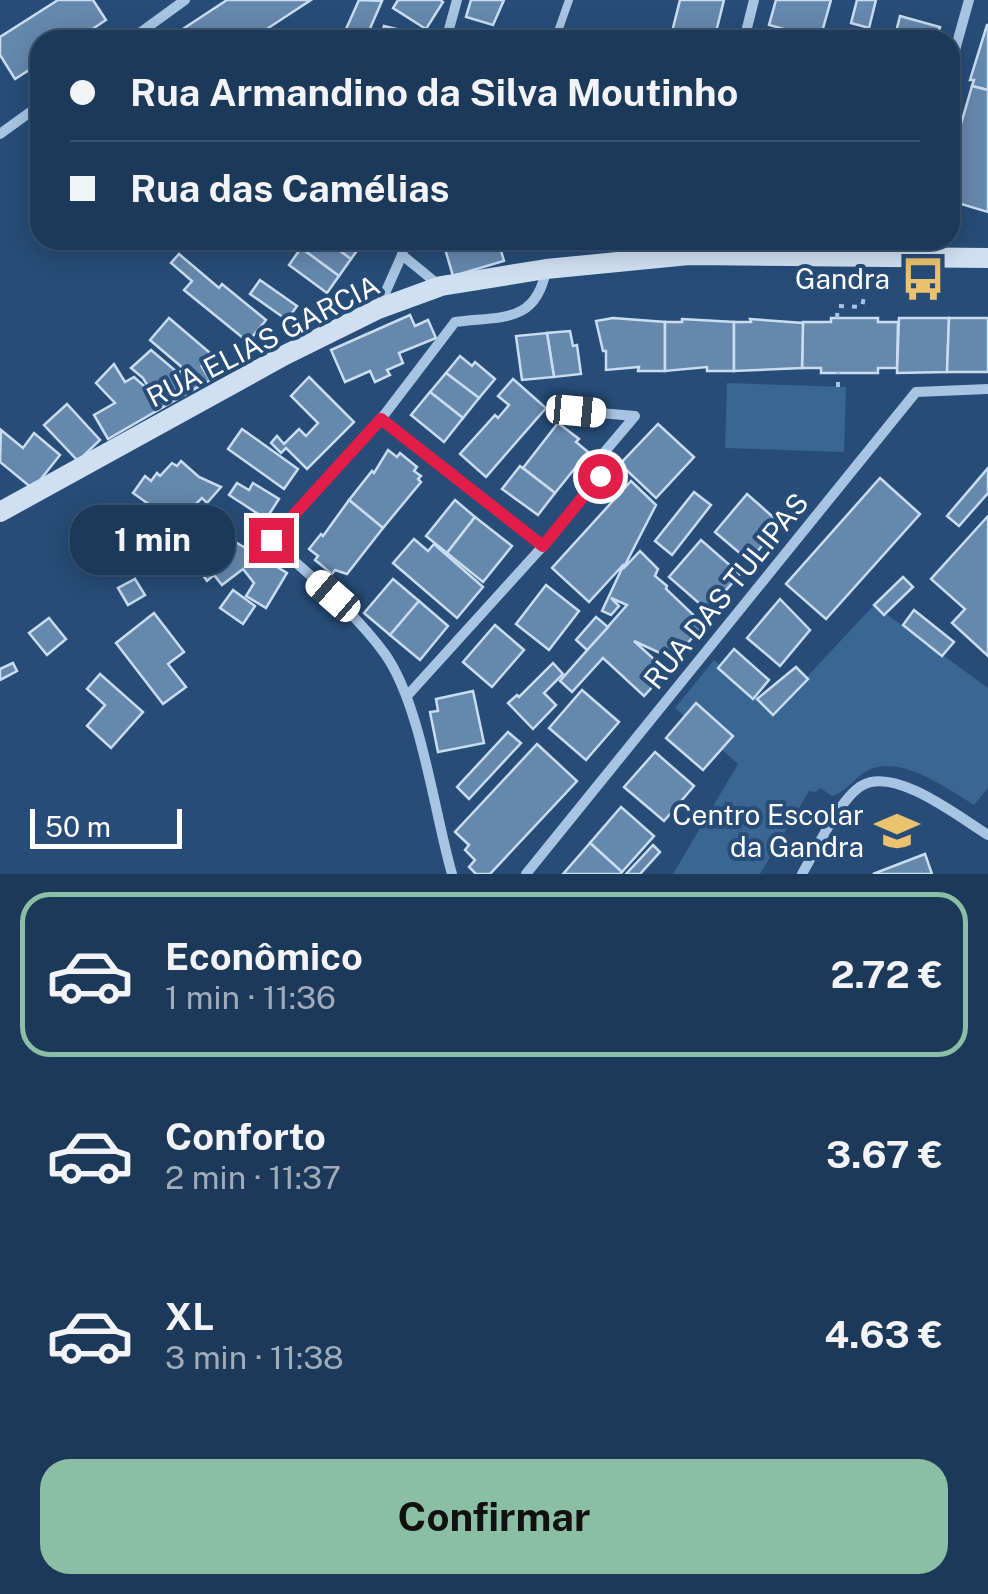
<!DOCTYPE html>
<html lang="pt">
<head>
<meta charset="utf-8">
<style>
	:root { --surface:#1c3959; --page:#25405f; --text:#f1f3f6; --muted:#a0acba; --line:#3a536f; --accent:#8abfa5 }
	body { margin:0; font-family:"Public Sans",sans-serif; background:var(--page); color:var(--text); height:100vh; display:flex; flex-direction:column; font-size:38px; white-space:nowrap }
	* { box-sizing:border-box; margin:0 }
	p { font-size:32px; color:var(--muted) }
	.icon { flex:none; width:55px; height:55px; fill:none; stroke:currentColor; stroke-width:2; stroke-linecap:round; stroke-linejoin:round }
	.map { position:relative; height:874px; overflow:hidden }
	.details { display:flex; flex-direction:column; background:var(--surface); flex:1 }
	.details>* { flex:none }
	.guide { position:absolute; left:30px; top:30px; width:930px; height:220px; border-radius:30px; box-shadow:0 5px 25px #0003,0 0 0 2px var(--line); display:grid; align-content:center; height:220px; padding:0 40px; background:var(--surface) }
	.scale { position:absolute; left:30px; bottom:25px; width:152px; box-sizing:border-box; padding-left:10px; border:5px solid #fff; border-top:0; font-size:28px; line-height:35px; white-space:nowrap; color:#fff; -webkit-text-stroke:8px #264c77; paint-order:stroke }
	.end { position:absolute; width:45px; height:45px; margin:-22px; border:12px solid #e11d48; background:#fff; box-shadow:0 0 0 5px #fff }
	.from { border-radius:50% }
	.bubble { position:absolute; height:70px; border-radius:30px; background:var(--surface); box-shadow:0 5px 25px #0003,0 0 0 2px var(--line); font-size:32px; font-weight:700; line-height:70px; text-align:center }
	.car { position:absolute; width:30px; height:60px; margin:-30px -15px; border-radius:12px; box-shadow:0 0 8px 2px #0007; background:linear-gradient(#fff 24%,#345 0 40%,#fff 0 76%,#345 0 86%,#fff 0) }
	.guide b { display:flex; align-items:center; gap:35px; height:95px; font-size:38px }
	.guide b+b { border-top:2px solid var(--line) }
	.guide i { width:25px; height:25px; background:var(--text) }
	ul { padding:18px 0 0; list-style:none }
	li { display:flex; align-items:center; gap:30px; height:165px; margin:0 20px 15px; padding:0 20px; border:5px solid transparent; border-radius:30px }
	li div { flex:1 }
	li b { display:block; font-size:38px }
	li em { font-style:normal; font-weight:700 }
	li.selected { border-color:var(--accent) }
	li>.icon { width:90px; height:90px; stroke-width:1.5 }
	.cta { display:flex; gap:20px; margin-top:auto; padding:20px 40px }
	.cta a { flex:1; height:115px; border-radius:30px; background:var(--accent); color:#111; font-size:40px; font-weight:700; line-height:115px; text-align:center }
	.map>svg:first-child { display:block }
	.green { fill:#3a6694 }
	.building { fill:#6688ad; stroke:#c9ddf2; stroke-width:2.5 }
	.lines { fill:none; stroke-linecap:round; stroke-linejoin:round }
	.path { stroke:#a7c4e2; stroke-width:4; stroke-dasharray:5 8; stroke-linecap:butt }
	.lane { stroke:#a7c4e2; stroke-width:8 }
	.street { stroke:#a7c4e2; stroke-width:10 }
	.secondary { stroke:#d0e0f3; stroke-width:20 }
	.route { stroke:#e11d48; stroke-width:12 }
	.labels { text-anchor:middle; stroke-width:8; stroke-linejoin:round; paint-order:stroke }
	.poi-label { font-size:28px; fill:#fff; stroke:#264c77; text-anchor:end }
	.street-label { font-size:28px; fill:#fff; stroke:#264c77 }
</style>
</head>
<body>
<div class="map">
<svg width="988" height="874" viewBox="0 0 988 874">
	<rect width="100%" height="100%" fill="#264c77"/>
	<!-- green -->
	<g class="green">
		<polygon points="727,383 846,387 844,452 725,448"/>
		<path d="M 874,605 L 988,688 L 988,788 L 974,805 C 948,789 903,756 871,769 C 855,775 848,792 832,796 L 820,788 L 816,792 L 809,791 L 760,874 L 673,874 L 738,764 L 675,708 L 714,660 L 775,711 Z"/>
	</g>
	<!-- building -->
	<g class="building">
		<polygon points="58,0 93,0 106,20 76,40 40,40 40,63 15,79 0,55 0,37"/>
		<polygon points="227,0 311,0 250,40 166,40"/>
		<polygon points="359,0 382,1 365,40 348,40 342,38"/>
		<polygon points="398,0 440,0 443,2 426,29 393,8"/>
		<polygon points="471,0 504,0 493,25 466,17"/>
		<polygon points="680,0 724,0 714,40 670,40"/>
		<polygon points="776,0 831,0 820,39 769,25"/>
		<polygon points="857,0 876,0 869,28 851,23"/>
		<polygon points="900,16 940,27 936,40 894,40"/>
		<polygon points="987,25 988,25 988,90 972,86 974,80 970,80"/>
		<polygon points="384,26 429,37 428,40 380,40"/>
		<polygon points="972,86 988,90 988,212 951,201 953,196 950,195 950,162"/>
		<polygon points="307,240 326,240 351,259 339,276 301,248"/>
		<polygon points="326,240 362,240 364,241 351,259"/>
		<polygon points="448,240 498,240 504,261 453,276 443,242"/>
		<polygon points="301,248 339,276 327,293 289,265"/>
		<polygon points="179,254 219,288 222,284 266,320 248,342 184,290 192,281 171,263"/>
		<polygon points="260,280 297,306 287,320 250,294"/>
		<polygon points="410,315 415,326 428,320 436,338 399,353 403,363 387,370 390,375 375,382 370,371 345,382 331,350"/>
		<polygon points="169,318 230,370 216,378 201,365 210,380 108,439 94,415 115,403 96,383 114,364 125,382 134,377 152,393 143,378 131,368 151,350 178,373 184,369 150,340"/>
		<polygon points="613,318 665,322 665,371 638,371 639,367 606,370 606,351 603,351 596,321"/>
		<polygon points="831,318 878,318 878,322 898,322 897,368 878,368 878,373 821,373 821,368 802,368 803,322 831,322"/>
		<polygon points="899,318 949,318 947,372 897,373"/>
		<polygon points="949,318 988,318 988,372 947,372"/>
		<polygon points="682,319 734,322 734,371 707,371 707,367 665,371 665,322 682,322"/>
		<polygon points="750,319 803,323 802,368 734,371 734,322 751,322"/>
		<polygon points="570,331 573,346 577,345 581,374 554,377 547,333"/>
		<polygon points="547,333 554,377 522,380 516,336"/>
		<polygon points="460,356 472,366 475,362 495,379 479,398 446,373"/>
		<polygon points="446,373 479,398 463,418 430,392"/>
		<polygon points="309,377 354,422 307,469 286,448 281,453 271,443 277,436 284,444 299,429 306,436 318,423 291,396"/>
		<polygon points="513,379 546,408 486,477 460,454 495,415 498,418 509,405 498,396"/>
		<polygon points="430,392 463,418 444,442 411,415"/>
		<polygon points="67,404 100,440 78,461 44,425"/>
		<polygon points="558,423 579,439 576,442 588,452 555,493 523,468"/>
		<polygon points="658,424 694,457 656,498 620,464"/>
		<polygon points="242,429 298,469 284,489 228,449"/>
		<polygon points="1,430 23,448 34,433 60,455 33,489 0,462"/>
		<polygon points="388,450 397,457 400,453 417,467 414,471 421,476 418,479 421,482 383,528 349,500 372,471 374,473"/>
		<polygon points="181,461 199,477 221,487 207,503 202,498 182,517 176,513 171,520 133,493 145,476 151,481 157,473 160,476 172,463 177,466"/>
		<polygon points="520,466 555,493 538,515 502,489"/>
		<polygon points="988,468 988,493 959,526 947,516"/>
		<polygon points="880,478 920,514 826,619 786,584"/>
		<polygon points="631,481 656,505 623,569 640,551 658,569 655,576 667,586 666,589 704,625 673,659 634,641 667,671 644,696 603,658 572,692 560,681 627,605 611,598 619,606 611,615 602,611 624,564 589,602 552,568"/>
		<polygon points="237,483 249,490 253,483 279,499 266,519 229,495"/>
		<polygon points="694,492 711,505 672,555 655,541"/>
		<polygon points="747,494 781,524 749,561 715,532"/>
		<polygon points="349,500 383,528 347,574 335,570 332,574 315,560 318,556 309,549 321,534 323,536"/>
		<polygon points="455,500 475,517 447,553 426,536"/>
		<polygon points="121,516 131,527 128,530 132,533 121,545 102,527 110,518 114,522"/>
		<polygon points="988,516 988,656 952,623 965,609 931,579"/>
		<polygon points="475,517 512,546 483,582 447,553"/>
		<polygon points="414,539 428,551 434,544 483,587 457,618 393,563"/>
		<polygon points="701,540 740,574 708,611 669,577"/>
		<polygon points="237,543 287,573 266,608 246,596 254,583 243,569 222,585 214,575 207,581 200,571"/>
		<polygon points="903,577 913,587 884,615 874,605"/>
		<polygon points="135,579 145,595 128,605 118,588"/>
		<polygon points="393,579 419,601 390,635 364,613"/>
		<polygon points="546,585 579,611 549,650 516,624"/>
		<polygon points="233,590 255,606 243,624 220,608"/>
		<polygon points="780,599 810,630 780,666 747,638"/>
		<polygon points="419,601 448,626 420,660 390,635"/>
		<polygon points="914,610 954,642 942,656 903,625"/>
		<polygon points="154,613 184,652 168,664 186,687 163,704 116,643"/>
		<polygon points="596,617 608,627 587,650 576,640"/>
		<polygon points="49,618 66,639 47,655 29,633"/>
		<polygon points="495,625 524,650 492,687 463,662"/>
		<polygon points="734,649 769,680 753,699 718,668"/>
		<polygon points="13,663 17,671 0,680 0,669"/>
		<polygon points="553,663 563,674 544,693 556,705 533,729 508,703 517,695 519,697"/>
		<polygon points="796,667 808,679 773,715 757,699"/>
		<polygon points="100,674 143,712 111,748 87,726 105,705 87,689"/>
		<polygon points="582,690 619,722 586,760 549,728"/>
		<polygon points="473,691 484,743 438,752 430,712 438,711 436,699"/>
		<polygon points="696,703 733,736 703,770 666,738"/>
		<polygon points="508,732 521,743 469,799 457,787"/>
		<polygon points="537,744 577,781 490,874 476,874 469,867 475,860 465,850 469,845 455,832"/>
		<polygon points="655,752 694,786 664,821 624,787"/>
		<polygon points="621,807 654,836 622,872 590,843"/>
		<polygon points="590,843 622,872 620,874 563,874"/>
		<polygon points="653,845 660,852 640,874 626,874"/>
		<polygon points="925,854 932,874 873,874"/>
	</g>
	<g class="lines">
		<!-- path -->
		<g class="path">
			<polyline points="837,318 838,306 862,307 868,277"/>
			<polyline points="838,387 838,372"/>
		</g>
		<!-- lane -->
		<polyline class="lane" points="555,40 569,0"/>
		<!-- street -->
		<g class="street">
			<polyline points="130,40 185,0"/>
			<polyline points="446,40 457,0"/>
			<polyline points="744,40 754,0"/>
			<polyline points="950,68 969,0"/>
			<polyline points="0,134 40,105"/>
			<polyline points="402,255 440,286"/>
			<polyline points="378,309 402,255 405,240"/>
			<polyline points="381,419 543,546"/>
			<polyline points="407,696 543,546 601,476 602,455 635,416 576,411"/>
			<path d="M 452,874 C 434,812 421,705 385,654 C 354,611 310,576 271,540 L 381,419 L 455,322 C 501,316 536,324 546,270"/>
			<polyline points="526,874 916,392 988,389"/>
			<path d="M 802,874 C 815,852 841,796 863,785 C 896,767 959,817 988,835"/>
		</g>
		<!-- secondary -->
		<polyline class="secondary" points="0,512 285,355 378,309 441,286 546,269 689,255 988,258"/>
	</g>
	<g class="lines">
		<!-- route -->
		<polyline class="route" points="271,540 381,419 543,546 600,476"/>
	</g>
	<!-- icons -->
	<defs>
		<g id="bus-bare" transform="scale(3.45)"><path d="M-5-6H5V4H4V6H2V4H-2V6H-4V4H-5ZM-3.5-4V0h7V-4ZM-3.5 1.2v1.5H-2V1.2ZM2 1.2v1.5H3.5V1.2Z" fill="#ebc26d" stroke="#264c77" stroke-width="2.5" paint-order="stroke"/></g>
		<g id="school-bare" transform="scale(3.45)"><path d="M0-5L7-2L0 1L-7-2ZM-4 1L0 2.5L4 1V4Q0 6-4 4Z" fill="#ebc26d" stroke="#264c77" stroke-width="2.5" paint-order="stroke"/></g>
	</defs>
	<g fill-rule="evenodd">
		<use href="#bus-bare" x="923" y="279"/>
		<use href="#school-bare" x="897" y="831"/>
	</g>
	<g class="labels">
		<!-- poi labels -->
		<g class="poi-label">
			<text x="890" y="289">Gandra</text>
			<text x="864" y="825">Centro Escolar<tspan x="864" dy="32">da Gandra</tspan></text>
		</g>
		<!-- street labels -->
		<g class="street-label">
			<text transform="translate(263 341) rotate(-27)" y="10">RUA ELIAS GARCIA</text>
			<text transform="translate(726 591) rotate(-51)" y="10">RUA DAS TULIPAS</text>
		</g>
	</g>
</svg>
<div class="scale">50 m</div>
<i class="end from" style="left:600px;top:476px"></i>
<i class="end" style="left:271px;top:540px"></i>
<div class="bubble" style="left:70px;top:505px;width:165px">1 min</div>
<i class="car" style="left:576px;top:411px;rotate:95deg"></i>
<i class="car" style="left:333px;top:596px;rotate:311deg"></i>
<div class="guide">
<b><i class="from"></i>Rua Armandino da Silva Moutinho</b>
<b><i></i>Rua das Camélias</b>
</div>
</div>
<section class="details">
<ul>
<li class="selected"><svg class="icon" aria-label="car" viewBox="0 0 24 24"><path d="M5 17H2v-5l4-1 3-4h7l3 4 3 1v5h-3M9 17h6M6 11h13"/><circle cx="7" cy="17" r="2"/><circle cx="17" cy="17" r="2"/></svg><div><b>Econômico</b><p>1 min · 11:36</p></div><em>2.72 €</em></li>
<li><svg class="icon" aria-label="car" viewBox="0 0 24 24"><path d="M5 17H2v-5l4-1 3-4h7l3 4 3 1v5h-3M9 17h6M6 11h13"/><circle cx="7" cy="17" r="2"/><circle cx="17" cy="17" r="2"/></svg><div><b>Conforto</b><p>2 min · 11:37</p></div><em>3.67 €</em></li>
<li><svg class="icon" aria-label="car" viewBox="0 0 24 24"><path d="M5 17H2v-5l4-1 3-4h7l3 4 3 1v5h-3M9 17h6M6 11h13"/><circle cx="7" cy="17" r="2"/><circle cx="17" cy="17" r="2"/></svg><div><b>XL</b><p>3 min · 11:38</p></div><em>4.63 €</em></li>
</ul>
<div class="cta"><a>Confirmar</a></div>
</section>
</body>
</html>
